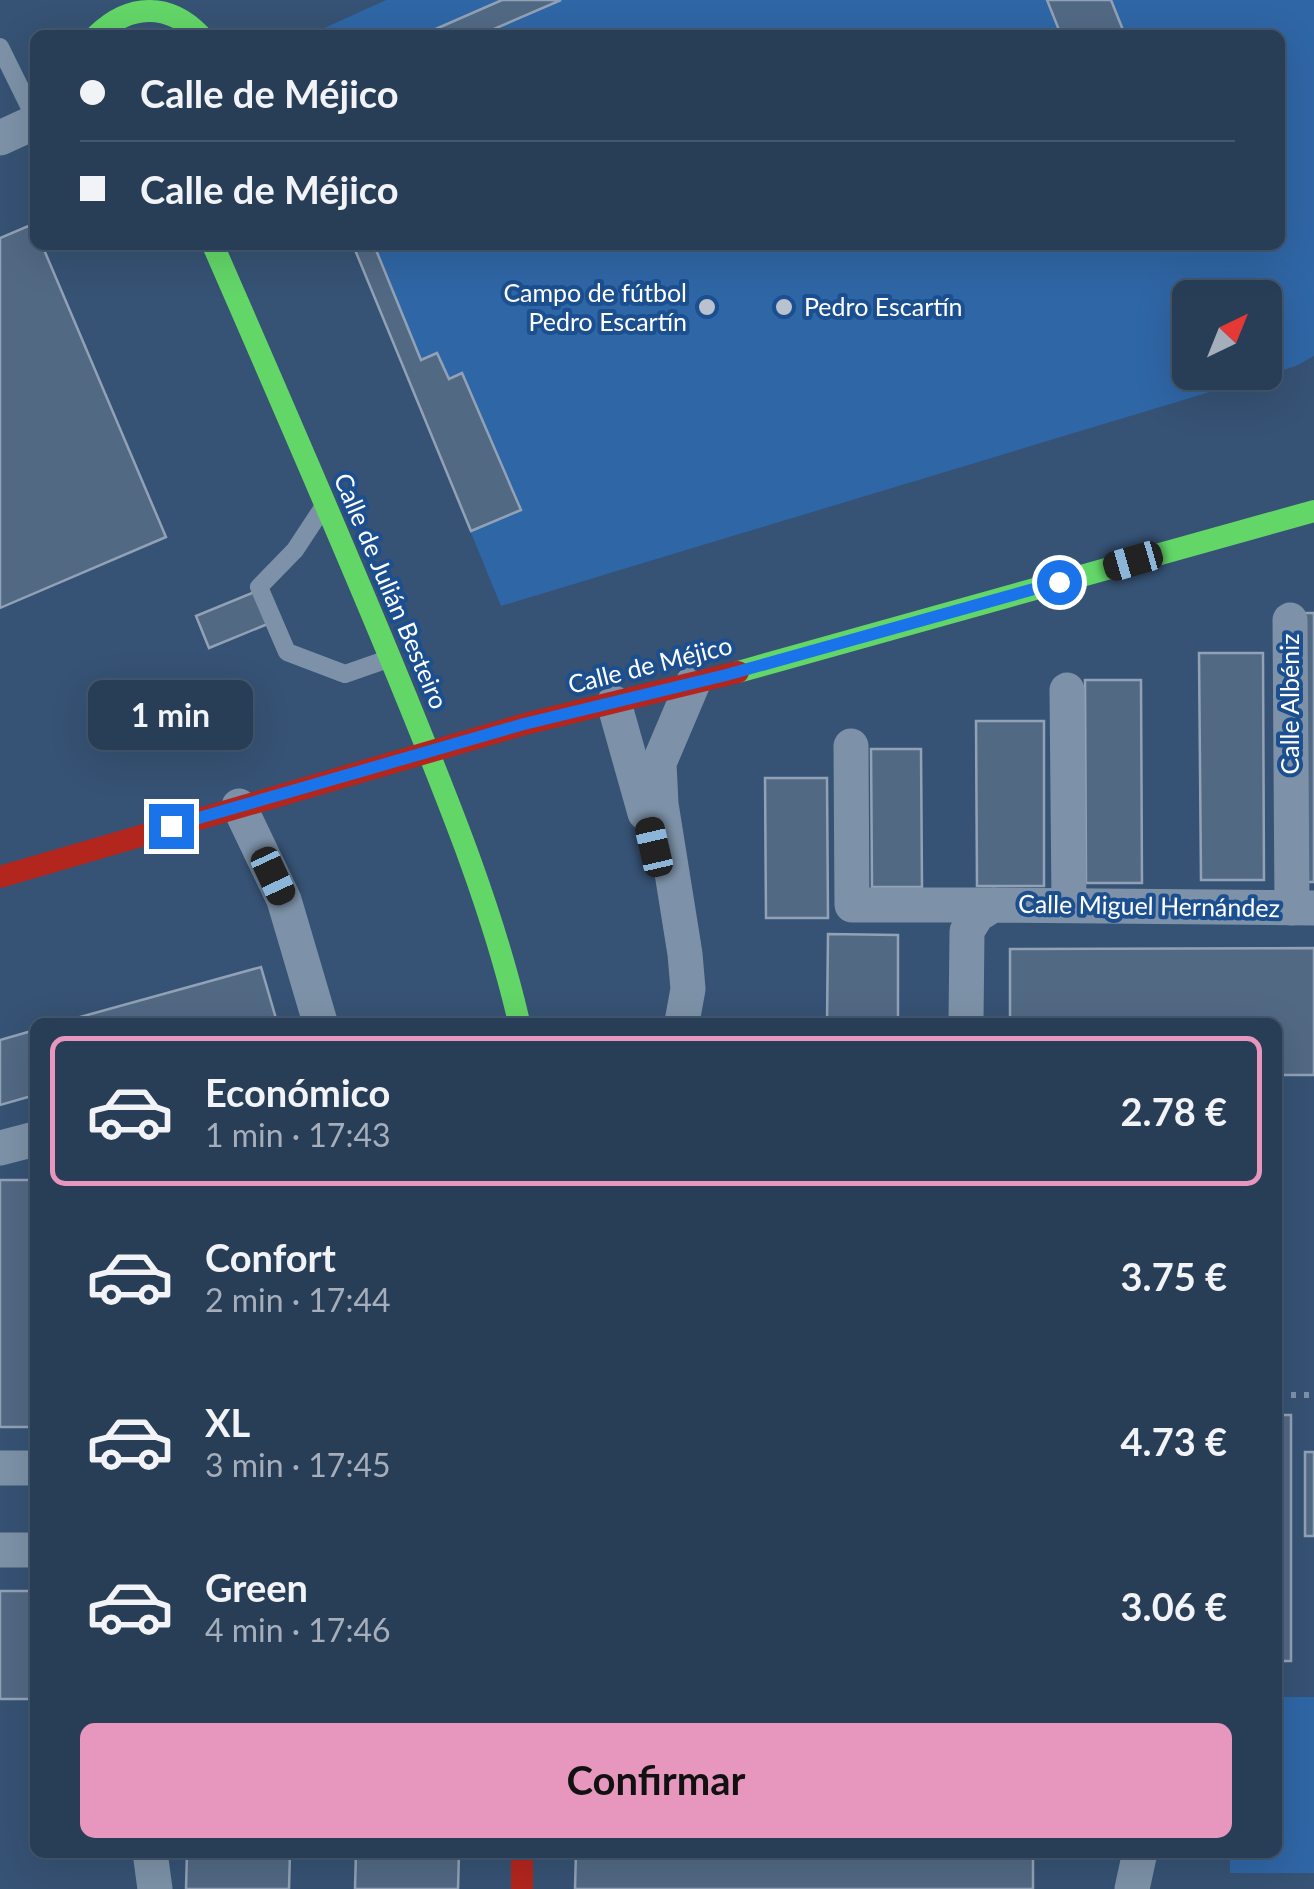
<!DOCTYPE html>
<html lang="es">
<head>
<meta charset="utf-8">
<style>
	:root { --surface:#283e57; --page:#30455d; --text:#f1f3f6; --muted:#a5aeba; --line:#44576d; --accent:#e797bd }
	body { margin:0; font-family:Lato,sans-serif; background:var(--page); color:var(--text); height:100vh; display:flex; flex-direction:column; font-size:38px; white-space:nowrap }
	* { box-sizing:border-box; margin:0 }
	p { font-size:32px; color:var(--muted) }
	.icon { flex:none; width:55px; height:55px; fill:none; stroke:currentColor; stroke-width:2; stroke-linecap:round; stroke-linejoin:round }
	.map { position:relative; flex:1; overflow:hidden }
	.sheet { position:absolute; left:30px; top:1018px; width:1252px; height:840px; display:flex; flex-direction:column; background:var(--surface); border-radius:15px; box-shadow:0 10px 40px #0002,0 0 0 2px var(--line) }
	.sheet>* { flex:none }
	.top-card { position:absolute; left:30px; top:30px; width:1255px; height:220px; border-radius:15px; box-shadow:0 10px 40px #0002,0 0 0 2px var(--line); display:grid; align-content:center; height:220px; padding:0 50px; background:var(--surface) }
	.needle { width:65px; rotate:43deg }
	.fabs { position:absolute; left:1172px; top:280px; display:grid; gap:20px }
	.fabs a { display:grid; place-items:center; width:110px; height:110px; border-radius:15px; background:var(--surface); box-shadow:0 10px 40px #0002,0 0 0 2px var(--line); font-size:50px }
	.end { position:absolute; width:45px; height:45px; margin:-22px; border:12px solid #1a73e8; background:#fff; box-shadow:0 0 0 5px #fff }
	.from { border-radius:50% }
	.bubble { position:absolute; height:70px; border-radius:15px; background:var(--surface); box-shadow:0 10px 40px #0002,0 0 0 2px var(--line); font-size:32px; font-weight:700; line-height:70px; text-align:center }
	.car { position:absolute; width:30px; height:60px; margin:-30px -15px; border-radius:12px; box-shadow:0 0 8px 2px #0007; background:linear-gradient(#222 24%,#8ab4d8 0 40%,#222 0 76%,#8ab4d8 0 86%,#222 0) }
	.top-card b { display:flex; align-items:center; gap:35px; height:95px; font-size:38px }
	.top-card b+b { border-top:2px solid var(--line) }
	.top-card i { width:25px; height:25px; background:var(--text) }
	ul { padding:18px 0 0; list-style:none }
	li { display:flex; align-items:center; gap:30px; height:150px; margin:0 20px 15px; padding:0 30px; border:5px solid transparent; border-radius:15px }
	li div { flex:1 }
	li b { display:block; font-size:38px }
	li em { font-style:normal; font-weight:700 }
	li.active { border-color:var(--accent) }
	li>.icon { width:90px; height:90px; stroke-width:1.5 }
	.action { display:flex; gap:20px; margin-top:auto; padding:20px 50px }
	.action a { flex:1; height:115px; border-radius:15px; background:var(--accent); color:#111; font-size:40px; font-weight:700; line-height:115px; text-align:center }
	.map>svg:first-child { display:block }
	.green { fill:#2f66a5; fill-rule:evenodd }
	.building { fill:#526984; stroke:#92a2b6; stroke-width:2.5 }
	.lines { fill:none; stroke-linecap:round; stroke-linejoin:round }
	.path { stroke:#7d92a8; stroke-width:6; stroke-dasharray:5 8; stroke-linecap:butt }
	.lane { stroke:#7d92a8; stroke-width:18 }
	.street { stroke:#7d92a8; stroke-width:35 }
	.fast { stroke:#63d668; stroke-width:22 }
	.jam { stroke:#b3261e; stroke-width:22 }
	.route { stroke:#1a73e8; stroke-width:12 }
	.poi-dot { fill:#b9c2ce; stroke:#1b4f8f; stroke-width:4 }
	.labels { text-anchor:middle; stroke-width:8; stroke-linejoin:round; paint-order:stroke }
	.poi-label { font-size:25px; fill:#fff; stroke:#1b4f8f; text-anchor:end }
	.street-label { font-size:25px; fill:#fff; stroke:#1b4f8f }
</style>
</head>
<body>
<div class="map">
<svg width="1314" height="1889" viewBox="0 0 1314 1889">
	<rect width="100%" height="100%" fill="#365274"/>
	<!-- green -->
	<g class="green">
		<path d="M 386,0 L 1314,0 L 1314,356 L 1296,366 L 501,606 L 353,245 L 1280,245 L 1280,35 L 309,35 ZM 1190,298 L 1265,298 L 1265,372 L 1190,372 Z"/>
		<polygon points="1278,1697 1314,1697 1314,1873 1230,1873 1230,1853 1278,1852"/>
	</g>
	<!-- building -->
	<g class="building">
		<polygon points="502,0 561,0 480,35 422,35"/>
		<polygon points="1047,0 1111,0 1125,35 1061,35"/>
		<polygon points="33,224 35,245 42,245 166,537 0,608 0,238"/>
		<polygon points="353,245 374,245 421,360 437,353 449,379 462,373 521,510 471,531"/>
		<polygon points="257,591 270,623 209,648 196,616"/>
		<polygon points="1303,613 1314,613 1314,882 1305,882"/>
		<polygon points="1199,653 1263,653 1264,880 1201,880"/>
		<polygon points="1085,680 1141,680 1142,883 1086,883"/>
		<polygon points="976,721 1044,721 1044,886 977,886"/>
		<polygon points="871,749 921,749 922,887 872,887"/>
		<polygon points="765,778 827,778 828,918 766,918"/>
		<polygon points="828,934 898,935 898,1022 827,1022"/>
		<polygon points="1314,948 1314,1075 1278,1075 1278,1022 1010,1022 1010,949"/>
		<polygon points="261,967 277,1022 62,1022"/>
		<polygon points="35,1030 35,1095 0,1105 0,1040"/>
		<polygon points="0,1180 30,1180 32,1427 0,1427"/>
		<rect x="1278" y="1415" width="13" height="246"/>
		<rect x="1305" y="1452" width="9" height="84"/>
		<rect x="0" y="1591" width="35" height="108"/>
		<polygon points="187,1852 290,1852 289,1889 186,1889"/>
		<polygon points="356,1852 459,1852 458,1889 355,1889"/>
		<polygon points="576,1852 1033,1852 1033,1889 575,1889"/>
	</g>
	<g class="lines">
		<!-- path -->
		<polyline class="path" points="1278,1395 1314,1395"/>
		<!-- lane -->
		<g class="lane">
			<polyline points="0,47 35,118"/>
			<polyline points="322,509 295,550 259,587 287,652 345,674 388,659"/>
		</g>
		<!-- street -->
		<g class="street">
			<polyline points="0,138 35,122"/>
			<polyline points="1290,620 1292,908"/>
			<polyline points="1067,690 1069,904"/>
			<polyline points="614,703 645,813"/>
			<polyline points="851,746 852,905 993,905"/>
			<polyline points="239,806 284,900 320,1022"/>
			<polyline points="682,1022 688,989 685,954 661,804 659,763 693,683"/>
			<polyline points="966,1022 967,931 977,915 993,905 1314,908"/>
			<polyline points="0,1148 35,1139"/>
			<polyline points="0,1468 35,1468"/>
			<polyline points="0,1550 35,1550"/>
			<polyline points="150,1852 155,1889"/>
			<polyline points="1132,1889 1140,1852"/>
		</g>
		<!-- fast -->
		<g class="fast">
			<path d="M 97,35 C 129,4 168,2 200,35"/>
			<path d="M 213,245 C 279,396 345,547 407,699 C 450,805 493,910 519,1022"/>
			<polyline points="738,672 1314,511"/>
		</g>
		<!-- jam -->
		<g class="jam">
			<polyline points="0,877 525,724 738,672"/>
			<polyline points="522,1852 522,1889"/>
		</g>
	</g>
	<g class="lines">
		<!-- route -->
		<polyline class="route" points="171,826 524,724 726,675 1059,582"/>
	</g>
	<!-- markers -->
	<g class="poi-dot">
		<circle cx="707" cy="307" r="10"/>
		<circle cx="784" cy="307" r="10"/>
	</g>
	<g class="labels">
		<!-- poi labels -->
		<g class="poi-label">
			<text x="687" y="302">Campo de fútbol<tspan x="687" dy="29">Pedro Escartín</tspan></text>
			<text x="804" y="316" text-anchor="start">Pedro Escartín</text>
		</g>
		<!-- street labels -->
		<g class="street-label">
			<text transform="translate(391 591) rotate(67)" y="9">Calle de Julián Besteiro</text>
			<text transform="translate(650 665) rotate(-14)" y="9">Calle de Méjico</text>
			<text transform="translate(1290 704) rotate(-90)" y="9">Calle Albéniz</text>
			<text transform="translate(1149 906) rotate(1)" y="9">Calle Miguel Hernández</text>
		</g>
	</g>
</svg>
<div class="fabs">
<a><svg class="needle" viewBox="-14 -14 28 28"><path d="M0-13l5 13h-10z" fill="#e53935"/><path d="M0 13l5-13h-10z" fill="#a5aeba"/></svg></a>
</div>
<i class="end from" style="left:1059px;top:582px"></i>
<i class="end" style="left:171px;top:826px"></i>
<div class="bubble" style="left:88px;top:680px;width:165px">1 min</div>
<i class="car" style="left:1133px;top:561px;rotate:254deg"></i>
<i class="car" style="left:654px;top:847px;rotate:347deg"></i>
<i class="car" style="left:273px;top:876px;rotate:155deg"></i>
<div class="top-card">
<b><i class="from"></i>Calle de Méjico</b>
<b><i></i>Calle de Méjico</b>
</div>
<section class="sheet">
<ul>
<li class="active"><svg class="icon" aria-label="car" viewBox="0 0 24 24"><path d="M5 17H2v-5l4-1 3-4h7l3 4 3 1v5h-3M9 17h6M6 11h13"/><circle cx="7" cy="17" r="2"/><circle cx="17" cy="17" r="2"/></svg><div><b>Económico</b><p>1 min · 17:43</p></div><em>2.78 €</em></li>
<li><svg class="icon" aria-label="car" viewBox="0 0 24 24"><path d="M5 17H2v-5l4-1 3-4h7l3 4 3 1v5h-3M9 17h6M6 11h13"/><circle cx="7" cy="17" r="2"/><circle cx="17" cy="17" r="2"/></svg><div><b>Confort</b><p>2 min · 17:44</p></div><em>3.75 €</em></li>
<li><svg class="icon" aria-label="car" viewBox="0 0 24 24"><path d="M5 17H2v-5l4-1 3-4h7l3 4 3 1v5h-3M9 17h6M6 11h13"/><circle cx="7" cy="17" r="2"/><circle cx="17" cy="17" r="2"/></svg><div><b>XL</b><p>3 min · 17:45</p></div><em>4.73 €</em></li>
<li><svg class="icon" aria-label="car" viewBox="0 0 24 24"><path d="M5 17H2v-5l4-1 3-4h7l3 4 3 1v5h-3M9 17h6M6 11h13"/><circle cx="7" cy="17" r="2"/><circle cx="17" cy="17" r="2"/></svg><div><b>Green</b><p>4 min · 17:46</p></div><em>3.06 €</em></li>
</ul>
<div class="action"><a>Confirmar</a></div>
</section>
</div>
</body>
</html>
